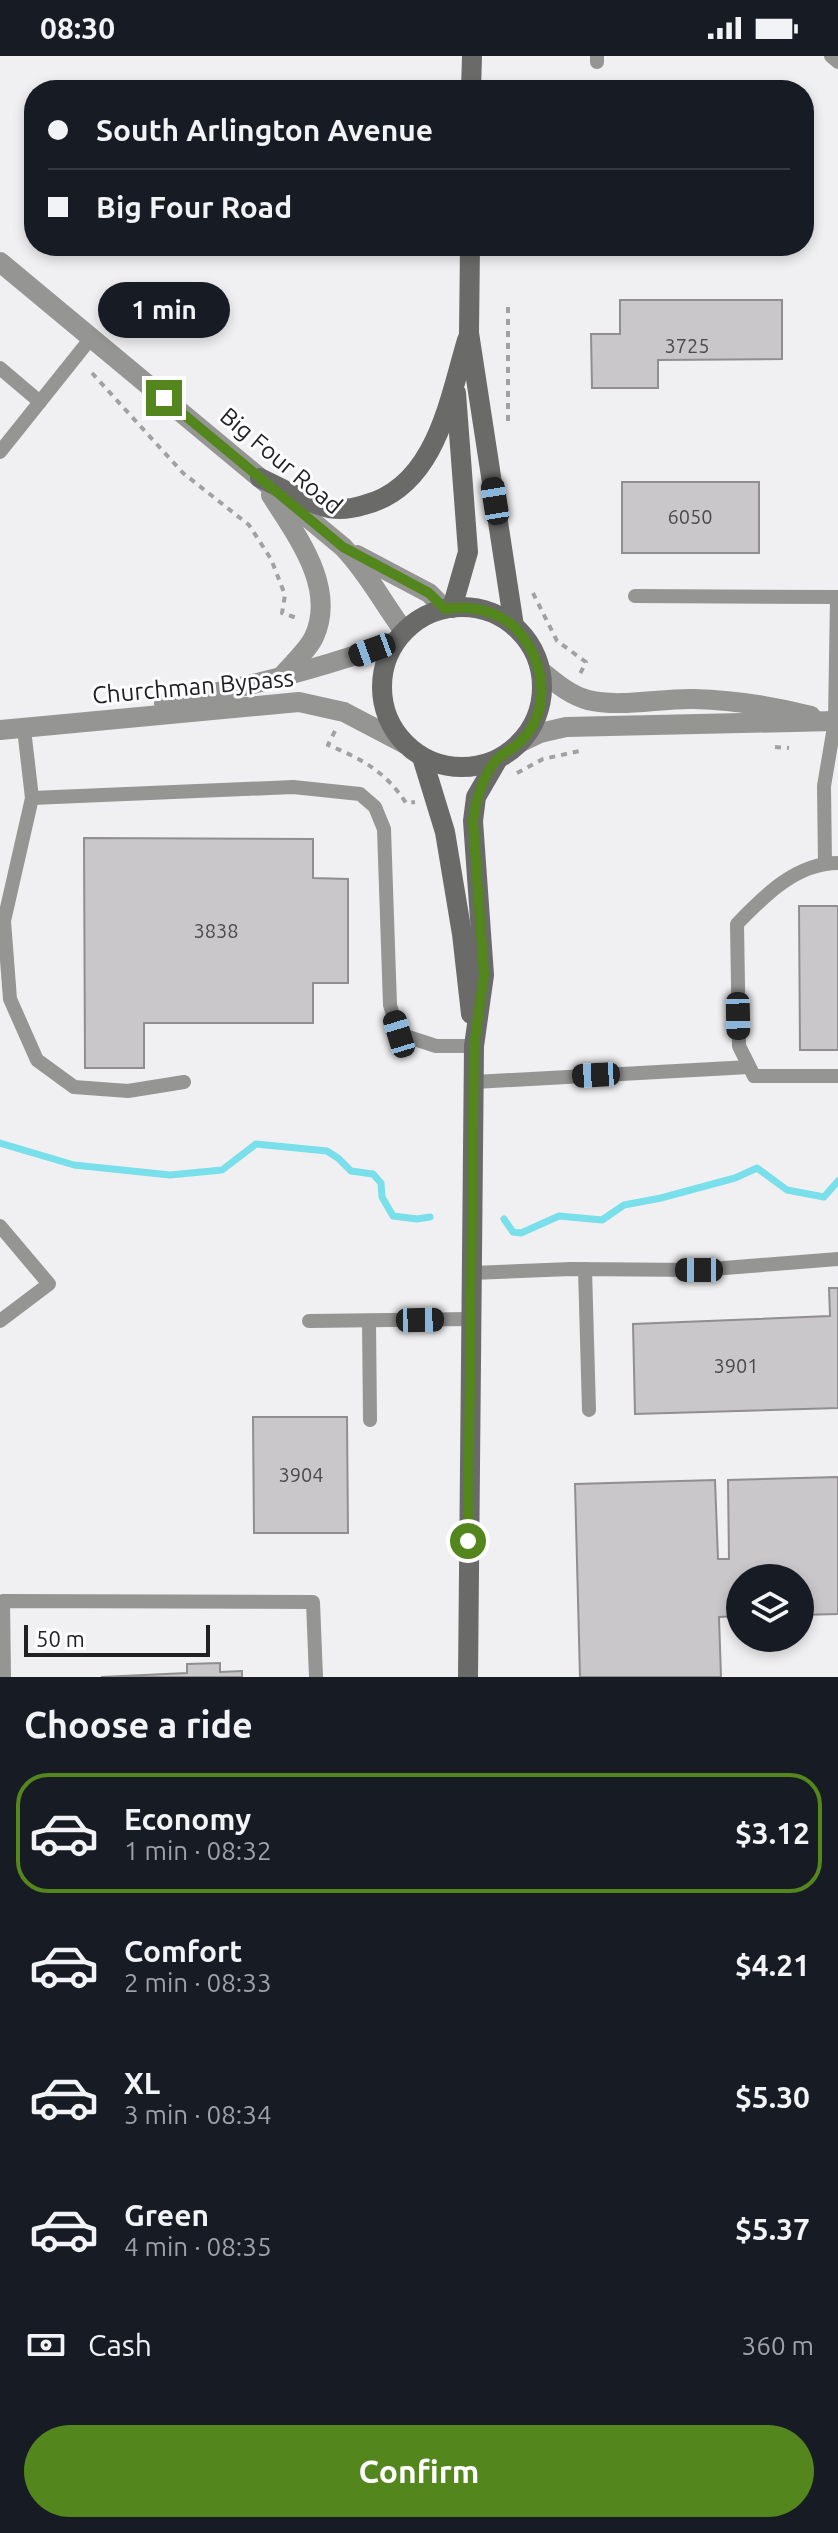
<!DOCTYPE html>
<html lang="en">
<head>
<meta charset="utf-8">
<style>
	:root { --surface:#171b24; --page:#20242c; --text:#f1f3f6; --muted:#9ea1a6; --line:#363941; --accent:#53861c }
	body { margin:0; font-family:Ubuntu,sans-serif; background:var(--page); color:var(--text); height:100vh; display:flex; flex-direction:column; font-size:30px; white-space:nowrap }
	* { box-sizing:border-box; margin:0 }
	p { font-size:26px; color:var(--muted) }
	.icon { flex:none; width:44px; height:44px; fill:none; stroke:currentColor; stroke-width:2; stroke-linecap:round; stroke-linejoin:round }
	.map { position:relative; height:1621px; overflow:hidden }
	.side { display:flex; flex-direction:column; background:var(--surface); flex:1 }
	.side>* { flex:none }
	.top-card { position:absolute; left:24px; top:24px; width:790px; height:176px; border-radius:32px; box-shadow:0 4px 12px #0003; display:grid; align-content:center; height:176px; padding:0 24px; background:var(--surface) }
	.tools { position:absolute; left:726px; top:1508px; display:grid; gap:16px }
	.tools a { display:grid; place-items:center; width:88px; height:88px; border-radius:50%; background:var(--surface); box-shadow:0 4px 12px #0003; font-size:40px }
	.scale { position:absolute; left:24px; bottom:20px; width:186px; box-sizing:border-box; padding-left:8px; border:4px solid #212121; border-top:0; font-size:22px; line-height:28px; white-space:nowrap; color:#212121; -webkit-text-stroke:6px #fdfdff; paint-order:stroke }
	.end { position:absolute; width:36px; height:36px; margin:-18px; border:10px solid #53861c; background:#fff; box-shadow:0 0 0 4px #fff }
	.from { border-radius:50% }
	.bubble { position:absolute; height:56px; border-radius:28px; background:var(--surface); box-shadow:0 4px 12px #0003; font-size:26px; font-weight:700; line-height:56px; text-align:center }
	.car { position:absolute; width:24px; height:48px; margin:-24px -12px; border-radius:10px; box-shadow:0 0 6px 2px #0007; background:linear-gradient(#222 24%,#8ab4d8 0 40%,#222 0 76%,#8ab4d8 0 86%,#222 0) }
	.top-card b { display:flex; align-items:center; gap:28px; height:76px; font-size:30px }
	.top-card b+b { border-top:2px solid var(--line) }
	.top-card i { width:20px; height:20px; background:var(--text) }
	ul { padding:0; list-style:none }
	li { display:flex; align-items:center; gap:24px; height:120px; margin:0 16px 12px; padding:0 8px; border:4px solid transparent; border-radius:32px }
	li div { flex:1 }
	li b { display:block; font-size:30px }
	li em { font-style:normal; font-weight:700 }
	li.selected { border-color:var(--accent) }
	li>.icon { width:72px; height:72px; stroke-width:1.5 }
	h2 { padding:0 24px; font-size:36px; line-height:96px }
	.pay { display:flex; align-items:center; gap:20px; height:88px; padding:0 24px; font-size:30px }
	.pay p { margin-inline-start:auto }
	.action { display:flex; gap:16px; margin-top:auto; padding:16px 24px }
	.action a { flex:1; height:92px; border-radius:48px; background:var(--accent); color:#fff; font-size:32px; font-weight:700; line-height:92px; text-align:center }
	.status { display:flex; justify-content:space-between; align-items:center; height:56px; padding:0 40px; background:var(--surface); direction:ltr }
	.status svg { height:22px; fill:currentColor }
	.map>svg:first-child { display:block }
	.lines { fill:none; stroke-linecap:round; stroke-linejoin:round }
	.stream { stroke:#79dfea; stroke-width:7 }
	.building { fill:#cac7ca; stroke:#908e90; stroke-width:2 }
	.path { stroke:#a1a1a3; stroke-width:4; stroke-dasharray:6 6; stroke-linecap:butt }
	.service { stroke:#959594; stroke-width:14 }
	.tertiary { stroke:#959594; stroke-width:20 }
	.secondary { stroke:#6a6a69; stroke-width:20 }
	.route { stroke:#53861c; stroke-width:10 }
	.labels { text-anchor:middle; stroke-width:6; stroke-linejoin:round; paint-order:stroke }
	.number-label { font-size:20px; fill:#4b4a4b }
	.street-label { font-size:24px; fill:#212121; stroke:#fdfdff }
</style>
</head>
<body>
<div class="status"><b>08:30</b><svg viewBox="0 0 49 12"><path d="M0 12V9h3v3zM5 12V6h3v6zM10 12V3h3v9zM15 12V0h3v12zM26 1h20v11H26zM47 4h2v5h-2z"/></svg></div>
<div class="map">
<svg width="838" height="1621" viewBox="0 0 838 1621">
	<rect width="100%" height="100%" fill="#f0f0f2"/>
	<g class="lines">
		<!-- stream -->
		<g class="stream">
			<polyline points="0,1087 74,1109 170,1119 222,1114 256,1088 327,1095 338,1102 351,1115 373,1118 381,1127 382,1141 393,1160 417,1163 430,1161"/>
			<polyline points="504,1163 513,1176 521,1177 559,1160 602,1164 624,1149 661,1142 735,1122 757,1112 787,1134 824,1141 838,1125"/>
		</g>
	</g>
	<!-- building -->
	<g class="building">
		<polygon points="620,244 782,244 782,303 658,304 658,332 592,332 591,278 620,278"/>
		<rect x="622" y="426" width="137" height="71"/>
		<polygon points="84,782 313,783 313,822 348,823 348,927 313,927 313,967 144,967 144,1012 85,1012"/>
		<polygon points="799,850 838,850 838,994 800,994"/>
		<polygon points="829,1232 838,1232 838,1352 635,1358 633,1268 830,1260"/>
		<polygon points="253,1361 347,1361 348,1477 254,1477"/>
		<polygon points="838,1421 838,1558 800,1559 800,1522 740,1522 740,1560 719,1561 721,1621 580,1621 575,1428 715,1424 718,1503 729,1503 728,1424"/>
		<polygon points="220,1607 220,1616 242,1615 242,1621 101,1621 187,1617 187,1608"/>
	</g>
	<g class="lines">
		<!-- path -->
		<g class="path">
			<polyline points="508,251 508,368"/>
			<polyline points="92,317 183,417 249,469 271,503 285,539 282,557 297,562"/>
			<polyline points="533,537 557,585 586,606 580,618"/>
			<path d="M 335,675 L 328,689 C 362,703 386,716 406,747 L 415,746"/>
			<polyline points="775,691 789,692"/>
			<polyline points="517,717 543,703 580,695"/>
		</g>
		<!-- service -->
		<g class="service">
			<polyline points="597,0 597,6"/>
			<polyline points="831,0 838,6"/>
			<polyline points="0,312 40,346"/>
			<polyline points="0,396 91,282"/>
			<polyline points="635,540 837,541 835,665 824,730 825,807"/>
			<polyline points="24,673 32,742 4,865 10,943 37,1004 74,1031 128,1035 184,1026"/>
			<polyline points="32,742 293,731 360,738 375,751 384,773 390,949 399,978 436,990 474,990"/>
			<path d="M 838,807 C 796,807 764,840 737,868 L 739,990 L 754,1020 L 838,1020"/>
			<polyline points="474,1026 749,1011"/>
			<polyline points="0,1170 49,1228 0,1265"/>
			<polyline points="585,1213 589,1354"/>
			<polyline points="472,1217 571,1213 699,1214 838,1203"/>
			<polyline points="309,1265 471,1263"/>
			<polyline points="369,1265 370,1364"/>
			<polyline points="4,1621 3,1545 313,1546 316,1621"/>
		</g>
		<!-- tertiary -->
		<g class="tertiary">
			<path d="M 0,206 L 343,491 C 368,517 383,547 404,575"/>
			<path d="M 271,439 C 296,479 337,531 314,581 C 308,594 293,607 283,619"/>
			<polyline points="357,499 429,537 445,553"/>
			<path d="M 541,615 C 555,626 569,639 588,644 C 621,652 660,642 694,643 C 733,644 772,650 811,660"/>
			<path d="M 164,647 C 243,632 321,613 396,585"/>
			<polyline points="0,674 299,646 344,656 405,688"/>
			<polyline points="519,687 540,677 566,671 835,665"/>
		</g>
		<!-- secondary -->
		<g class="secondary">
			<polyline points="471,34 472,0"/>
			<polyline points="470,190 469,277 514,570"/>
			<path d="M 260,422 C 280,431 301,444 322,450 C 336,455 351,453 364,449 C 436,431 449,344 467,284"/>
			<circle cx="462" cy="631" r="80"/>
			<polyline points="452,552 468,496 456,337"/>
			<polyline points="422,701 445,776 462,878 471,958"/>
			<polyline points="468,1621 474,990 484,919 473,765 476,741 498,703"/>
		</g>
	</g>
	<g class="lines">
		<!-- route -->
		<path class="route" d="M 164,342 L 343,491 L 429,537 L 445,553 C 472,549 501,555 519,576 C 546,608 552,657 518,688 C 512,693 504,697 498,702 C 483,719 476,743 473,765 L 484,919 L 474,990 L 468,1485"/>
	</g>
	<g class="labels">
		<!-- number labels -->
		<g class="number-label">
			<text x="687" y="297">3725</text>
			<text x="690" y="468">6050</text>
			<text x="216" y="882">3838</text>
			<text x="736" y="1317">3901</text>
			<text x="301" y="1426">3904</text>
		</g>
		<!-- street labels -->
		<g class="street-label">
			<text transform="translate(281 405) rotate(40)" y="8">Big Four Road</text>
			<text transform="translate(193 631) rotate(-5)" y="8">Churchman Bypass</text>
		</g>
	</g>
</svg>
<div class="tools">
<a><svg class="icon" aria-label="layers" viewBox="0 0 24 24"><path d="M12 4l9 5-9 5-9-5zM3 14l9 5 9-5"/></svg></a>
</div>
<div class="scale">50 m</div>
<i class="end from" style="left:468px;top:1485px"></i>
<i class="end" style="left:164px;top:342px"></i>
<div class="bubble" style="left:98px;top:226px;width:132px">1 min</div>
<i class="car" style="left:495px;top:445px;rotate:351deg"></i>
<i class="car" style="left:372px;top:594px;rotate:250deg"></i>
<i class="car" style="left:738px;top:960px;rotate:179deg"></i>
<i class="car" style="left:399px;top:978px;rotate:343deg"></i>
<i class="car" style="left:596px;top:1019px;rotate:267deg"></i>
<i class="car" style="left:699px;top:1214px;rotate:270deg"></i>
<i class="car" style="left:420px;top:1264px;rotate:89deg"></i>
<div class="top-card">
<b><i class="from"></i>South Arlington Avenue</b>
<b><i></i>Big Four Road</b>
</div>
</div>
<section class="side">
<h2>Choose a ride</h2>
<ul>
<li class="selected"><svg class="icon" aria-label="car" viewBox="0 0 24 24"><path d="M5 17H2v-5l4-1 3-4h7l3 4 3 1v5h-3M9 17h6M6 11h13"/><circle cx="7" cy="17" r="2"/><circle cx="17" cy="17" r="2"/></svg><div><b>Economy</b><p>1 min · 08:32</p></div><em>$3.12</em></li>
<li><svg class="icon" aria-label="car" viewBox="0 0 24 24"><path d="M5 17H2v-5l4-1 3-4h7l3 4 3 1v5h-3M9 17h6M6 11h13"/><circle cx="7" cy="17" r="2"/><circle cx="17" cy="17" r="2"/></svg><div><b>Comfort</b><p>2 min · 08:33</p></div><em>$4.21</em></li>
<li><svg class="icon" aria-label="car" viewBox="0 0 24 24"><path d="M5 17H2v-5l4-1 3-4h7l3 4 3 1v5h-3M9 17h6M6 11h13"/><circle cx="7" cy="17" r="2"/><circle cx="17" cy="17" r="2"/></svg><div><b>XL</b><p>3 min · 08:34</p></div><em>$5.30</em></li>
<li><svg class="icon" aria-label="car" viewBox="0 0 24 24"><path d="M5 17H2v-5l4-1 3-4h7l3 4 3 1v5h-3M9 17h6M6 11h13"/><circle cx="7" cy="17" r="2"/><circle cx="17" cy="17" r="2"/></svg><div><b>Green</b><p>4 min · 08:35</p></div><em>$5.37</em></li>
</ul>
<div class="pay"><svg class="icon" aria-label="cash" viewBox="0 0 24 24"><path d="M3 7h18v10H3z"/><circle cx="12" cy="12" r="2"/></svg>Cash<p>360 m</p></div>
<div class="action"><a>Confirm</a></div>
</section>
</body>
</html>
